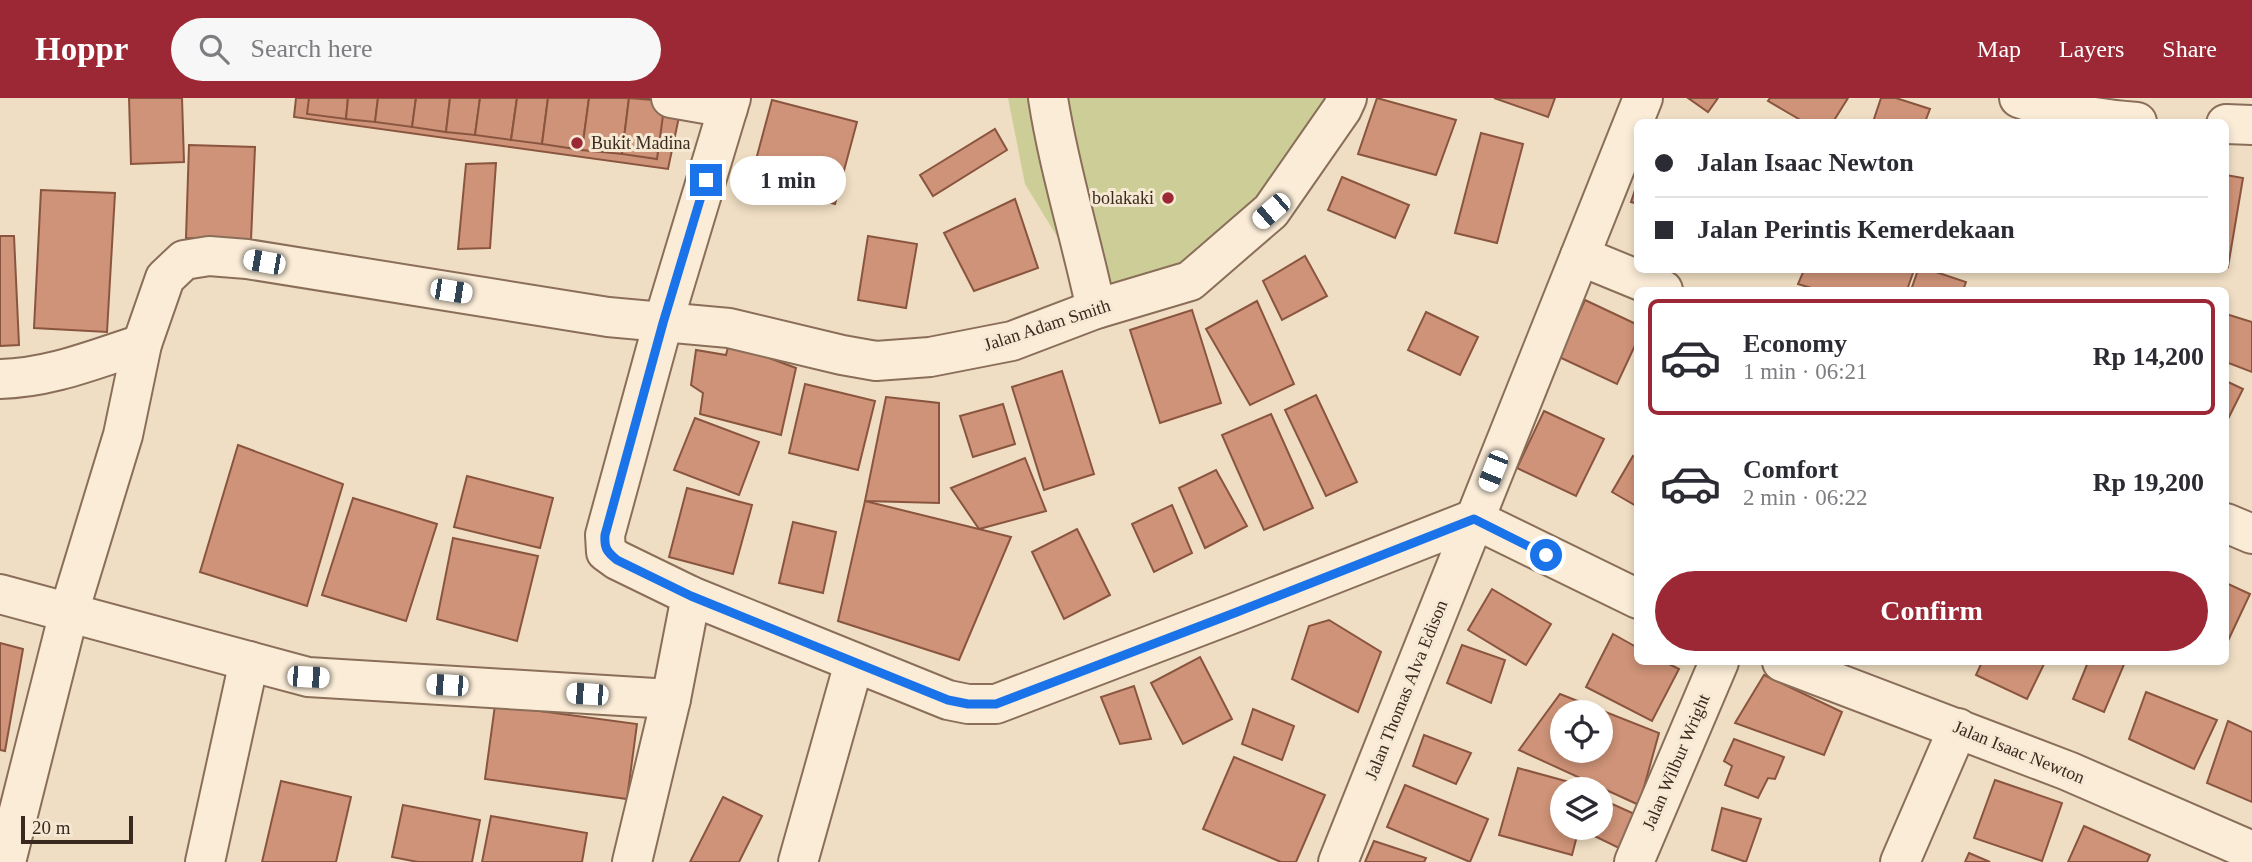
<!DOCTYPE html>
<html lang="en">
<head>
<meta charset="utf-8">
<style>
	:root { --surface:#fff; --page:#f7f7f7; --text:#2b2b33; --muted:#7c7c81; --line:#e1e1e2; --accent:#9b2834 }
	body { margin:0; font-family:"Times New Roman",serif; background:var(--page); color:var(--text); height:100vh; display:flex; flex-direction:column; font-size:26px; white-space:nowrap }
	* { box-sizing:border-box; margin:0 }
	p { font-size:23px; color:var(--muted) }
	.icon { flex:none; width:38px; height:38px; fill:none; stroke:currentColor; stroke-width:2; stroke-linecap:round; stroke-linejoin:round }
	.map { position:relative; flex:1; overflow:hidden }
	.panel { position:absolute; left:1634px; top:189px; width:595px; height:378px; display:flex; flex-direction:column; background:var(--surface); border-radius:10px; box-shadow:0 4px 10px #0003 }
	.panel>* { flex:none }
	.banner { position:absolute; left:1634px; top:21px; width:595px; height:154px; border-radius:10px; box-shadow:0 4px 10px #0003; display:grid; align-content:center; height:154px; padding:0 21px; background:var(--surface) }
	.tools { position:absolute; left:1550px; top:602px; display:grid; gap:14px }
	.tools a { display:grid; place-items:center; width:63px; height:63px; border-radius:50%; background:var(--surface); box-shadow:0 4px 10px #0003; font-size:35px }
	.scale { position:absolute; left:21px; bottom:18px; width:112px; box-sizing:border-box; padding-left:7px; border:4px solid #3a291e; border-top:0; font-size:19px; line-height:24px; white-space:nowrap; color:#3a291e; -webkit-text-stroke:5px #f6e9d3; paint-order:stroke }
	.end { position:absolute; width:32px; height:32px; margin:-16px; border:9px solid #1a73e8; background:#fff; box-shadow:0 0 0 4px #fff }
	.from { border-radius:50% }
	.bubble { position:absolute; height:49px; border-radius:24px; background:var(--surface); box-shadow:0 4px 10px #0003; font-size:23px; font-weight:700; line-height:49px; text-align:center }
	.car { position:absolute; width:21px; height:42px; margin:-21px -10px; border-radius:9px; box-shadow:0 0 5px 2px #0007; background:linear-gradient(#fff 24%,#345 0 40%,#fff 0 76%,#345 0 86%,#fff 0) }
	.banner b { display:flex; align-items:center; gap:24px; height:66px; font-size:26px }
	.banner b+b { border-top:2px solid var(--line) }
	.banner i { width:18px; height:18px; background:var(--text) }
	ul { padding:12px 0 0; list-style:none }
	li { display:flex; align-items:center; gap:21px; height:116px; margin:0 14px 10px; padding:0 7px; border:4px solid transparent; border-radius:10px }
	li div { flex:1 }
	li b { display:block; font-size:26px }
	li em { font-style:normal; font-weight:700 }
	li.active { border-color:var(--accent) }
	li>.icon { width:63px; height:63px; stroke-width:1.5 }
	.cta { display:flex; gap:14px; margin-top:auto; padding:14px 21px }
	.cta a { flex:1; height:80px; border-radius:42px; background:var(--accent); color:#fff; font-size:28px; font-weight:700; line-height:80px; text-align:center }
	header { display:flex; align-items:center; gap:42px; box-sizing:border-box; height:98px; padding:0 35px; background:var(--accent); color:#fff }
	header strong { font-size:33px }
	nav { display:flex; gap:38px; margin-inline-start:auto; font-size:24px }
	.search { width:490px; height:63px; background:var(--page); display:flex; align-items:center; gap:18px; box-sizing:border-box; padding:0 24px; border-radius:38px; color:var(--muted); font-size:26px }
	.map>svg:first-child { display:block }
	.green { fill:#cdce97 }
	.building { fill:#ce9378; stroke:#8a553f; stroke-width:2; fill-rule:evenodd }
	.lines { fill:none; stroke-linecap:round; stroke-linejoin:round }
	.street-casing { stroke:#8a6e59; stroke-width:42 }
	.street { stroke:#faecd7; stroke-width:38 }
	.route { stroke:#1a73e8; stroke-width:9 }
	.poi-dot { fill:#9b2834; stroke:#f6e9d3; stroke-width:2.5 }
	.labels { text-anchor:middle; stroke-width:6; stroke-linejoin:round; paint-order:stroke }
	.poi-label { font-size:18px; fill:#3a291e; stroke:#f6e9d3; text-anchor:start }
	.street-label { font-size:18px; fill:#3a291e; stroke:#f6e9d3 }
</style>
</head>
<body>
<header>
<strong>Hoppr</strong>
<div class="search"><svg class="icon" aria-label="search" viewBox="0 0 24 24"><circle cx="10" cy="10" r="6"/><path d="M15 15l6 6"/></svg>Search here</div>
<nav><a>Map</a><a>Layers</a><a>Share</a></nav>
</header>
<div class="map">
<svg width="2252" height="764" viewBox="0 0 2252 764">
	<rect width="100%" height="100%" fill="#efdec3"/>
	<!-- green -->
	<polygon class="green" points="1008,0 1345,0 1295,114 1208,185 1108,222 1025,86"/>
	<!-- building -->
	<g class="building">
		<polygon points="129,0 182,0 184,64 131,66"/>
		<polygon points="296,0 683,0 668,71 294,19"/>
		<polygon points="309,0 348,0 346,21 307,16"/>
		<polygon points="348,0 378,0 375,24 346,21"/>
		<polygon points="378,0 416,0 412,29 375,24"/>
		<polygon points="416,0 450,0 446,34 412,29"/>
		<polygon points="450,0 480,0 475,37 446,34"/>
		<polygon points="480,0 517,0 511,42 475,37"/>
		<polygon points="517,0 548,0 542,46 511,42"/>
		<polygon points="548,0 589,0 582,52 542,46"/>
		<polygon points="589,0 629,0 622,56 582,52"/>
		<polygon points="629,0 665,3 657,61 622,56"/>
		<polygon points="1377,0 1456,22 1436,77 1358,56"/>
		<polygon points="1494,0 1555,0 1548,19"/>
		<polygon points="1688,0 1718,0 1708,14"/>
		<polygon points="1770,0 1848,0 1833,24 1804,24 1768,3"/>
		<polygon points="1881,0 1896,0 1930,11 1925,24 1873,24"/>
		<polygon points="772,2 857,24 835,106 750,84"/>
		<polygon points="995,31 1007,52 933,98 920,77"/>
		<polygon points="1481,35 1523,46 1497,145 1455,135"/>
		<polygon points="189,47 255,49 251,142 186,140"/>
		<polygon points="496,65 490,150 458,151 466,66"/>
		<polygon points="2226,77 2243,80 2228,169 2226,168"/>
		<polygon points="1342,79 1409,107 1395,140 1328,112"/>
		<polygon points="1638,83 1638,106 1631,104"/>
		<polygon points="41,92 115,95 107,234 34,230"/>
		<polygon points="1015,101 1038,170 974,193 944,135"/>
		<polygon points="0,138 14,138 19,247 0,248"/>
		<polygon points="868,138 917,146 906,210 858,202"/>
		<polygon points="1305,158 1327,198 1282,222 1263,183"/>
		<polygon points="1804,172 1914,172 1907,192 1818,192 1798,186"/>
		<polygon points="1918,172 1930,172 1966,184 1963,192 1911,192"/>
		<polygon points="1585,202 1638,227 1638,241 1617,286 1559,259"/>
		<polygon points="1257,203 1294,286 1250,307 1206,231"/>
		<polygon points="1192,212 1221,305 1160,325 1130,232"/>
		<polygon points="1426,214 1478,239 1460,277 1408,252"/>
		<polygon points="2226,216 2252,224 2252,274 2226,264"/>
		<polygon points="729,245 796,270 781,337 700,316 703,295 691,287 696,252 726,257"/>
		<polygon points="1062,273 1094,376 1044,392 1012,289"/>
		<polygon points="2226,283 2243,291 2226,325"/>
		<polygon points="805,286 875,303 858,372 789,355"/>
		<polygon points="1316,297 1357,384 1326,398 1285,312"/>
		<polygon points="886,299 939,305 939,405 865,403"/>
		<polygon points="1003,306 1015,346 973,359 960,318"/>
		<polygon points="1544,313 1604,341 1576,398 1517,370"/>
		<polygon points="1271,316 1313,410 1264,432 1222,337"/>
		<polygon points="695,320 759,344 739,397 674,372"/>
		<polygon points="238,347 343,386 307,508 200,474"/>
		<polygon points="1633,358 1638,361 1638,409 1612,394"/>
		<polygon points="1025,360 1046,413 979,431 951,390"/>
		<polygon points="1216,372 1247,428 1205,450 1179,390"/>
		<polygon points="467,378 553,400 540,450 454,429"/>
		<polygon points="687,390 752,407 733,476 669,459"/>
		<polygon points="353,400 437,426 406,523 322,497"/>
		<polygon points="865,403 1011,439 959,562 838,523"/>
		<polygon points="1172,407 1192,455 1154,474 1132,426"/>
		<polygon points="793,424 836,434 823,495 779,485"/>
		<polygon points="1077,431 1110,497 1064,521 1032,454"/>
		<polygon points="453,440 538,458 517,543 437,521"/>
		<polygon points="2226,485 2250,496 2226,547"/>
		<polygon points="1492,491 1551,526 1526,567 1468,532"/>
		<polygon points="1329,522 1381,554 1358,614 1292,581 1309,528"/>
		<polygon points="1613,536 1638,550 1638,564 1665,564 1679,571 1652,623 1586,589"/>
		<polygon points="0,545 23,551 5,653 0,652"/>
		<polygon points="1462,547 1505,562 1491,605 1447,585"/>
		<polygon points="1200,559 1232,621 1183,646 1151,585"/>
		<polygon points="1982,564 2045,564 2027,601 1976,577"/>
		<polygon points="2088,564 2125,564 2104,614 2073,601"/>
		<polygon points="1764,577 1842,614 1824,657 1735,625"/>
		<polygon points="1134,588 1151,641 1120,646 1101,599"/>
		<polygon points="2146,594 2217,622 2194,671 2129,641"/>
		<path d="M 1560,596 L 1659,635 L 1639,707 L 1519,652 ZM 1563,614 L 1601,614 L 1601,653 L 1563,653 Z"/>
		<polygon points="495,607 637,626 627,701 485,681"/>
		<polygon points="1253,611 1294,628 1282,662 1242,646"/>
		<polygon points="2228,623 2252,634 2252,704 2207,685"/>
		<polygon points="1424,637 1471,655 1456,686 1413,668"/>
		<polygon points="1734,641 1784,659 1775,681 1768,680 1758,700 1725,687 1732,668 1724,663"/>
		<polygon points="1234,659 1325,697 1296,764 1281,764 1203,731"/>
		<polygon points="1518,670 1591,690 1563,691 1563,730 1579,730 1572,757 1499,737"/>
		<polygon points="1995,682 2062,705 2042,763 1974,740"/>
		<polygon points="281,683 351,699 336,764 262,764"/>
		<polygon points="1405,687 1488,721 1470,764 1387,729"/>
		<polygon points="723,699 762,718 739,764 690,764"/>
		<polygon points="1601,701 1639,718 1623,752 1582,732 1583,730 1601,730"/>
		<polygon points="403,707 480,722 472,764 418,764 392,759"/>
		<polygon points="1722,710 1761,721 1746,764 1712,752"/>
		<polygon points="491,718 587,735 582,764 482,764"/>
		<polygon points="2084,728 2150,757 2147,764 2068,764"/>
		<polygon points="1374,743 1426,760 1424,764 1365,764"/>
		<polygon points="1969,755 1990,764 1965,764"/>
	</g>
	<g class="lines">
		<!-- street casing -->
		<g class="street-casing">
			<g id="street">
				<polyline points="671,0 728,10"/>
				<polyline points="731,0 663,225 605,437 606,454 617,462 691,498 948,602 968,606 996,606 1237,514 1474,421"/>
				<path d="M 1048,0 C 1059,71 1081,140 1096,211"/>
				<path d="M 2019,0 C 2058,14 2096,21 2137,24"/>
				<polyline points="2226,26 2252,27"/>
				<polyline points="1580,158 1663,192"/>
				<path d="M 0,281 C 50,280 95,261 142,246"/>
				<polyline points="1474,421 1638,501"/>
				<polyline points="2226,425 2252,436"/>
				<polyline points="0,496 308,579 671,601 691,498"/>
				<polyline points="1782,564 2068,673 2252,753"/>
				<polyline points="6,764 69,514 123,337 142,246 165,180 184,162 209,158 247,161 608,219 729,230 842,257 876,263 930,259 1012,243 1096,211 1190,183 1271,113 1342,11 1347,0"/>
				<polyline points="205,764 249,563"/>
				<polyline points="632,764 671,601"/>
				<polyline points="798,764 854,565"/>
				<polyline points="1338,764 1643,0"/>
				<polyline points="1634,764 1719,564"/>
				<polyline points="1900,764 1958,630"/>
			</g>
		</g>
		<!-- street -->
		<use href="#street" class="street"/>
	</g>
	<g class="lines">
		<!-- route -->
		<path class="route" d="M 706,82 L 663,225 L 605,437 C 604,450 607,454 617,462 L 691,498 L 948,602 L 968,606 L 996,606 L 1237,514 L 1474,421 L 1546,457"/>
	</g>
	<!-- markers -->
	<g class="poi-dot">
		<circle cx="577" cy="45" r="7"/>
		<circle cx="1168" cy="100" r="7"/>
	</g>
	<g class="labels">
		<!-- poi labels -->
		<g class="poi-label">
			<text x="591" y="51">Bukit Madina</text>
			<text x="1154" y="106" text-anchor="end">bolakaki</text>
		</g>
		<!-- street labels -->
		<g class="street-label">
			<text transform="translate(1047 227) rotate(-18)" y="6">Jalan Adam Smith</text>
			<text transform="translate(1406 592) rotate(-68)" y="6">Jalan Thomas Alva Edison</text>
			<text transform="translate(2019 654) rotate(22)" y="6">Jalan Isaac Newton</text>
			<text transform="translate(1676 664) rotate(-67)" y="6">Jalan Wilbur Wright</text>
		</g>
	</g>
</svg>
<div class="tools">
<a><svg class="icon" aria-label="locate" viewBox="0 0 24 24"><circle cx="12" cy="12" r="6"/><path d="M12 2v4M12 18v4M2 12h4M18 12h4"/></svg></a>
<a><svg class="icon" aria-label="layers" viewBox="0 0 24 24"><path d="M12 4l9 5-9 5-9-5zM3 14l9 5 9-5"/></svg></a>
</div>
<div class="scale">20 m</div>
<i class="end from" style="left:1546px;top:457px"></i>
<i class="end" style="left:706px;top:82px"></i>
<div class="bubble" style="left:730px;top:58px;width:116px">1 min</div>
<i class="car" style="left:1271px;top:113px;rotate:229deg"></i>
<i class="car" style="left:264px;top:164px;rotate:280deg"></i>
<i class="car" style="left:451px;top:193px;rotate:99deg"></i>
<i class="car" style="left:1493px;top:373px;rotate:202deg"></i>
<i class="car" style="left:308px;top:579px;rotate:93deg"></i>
<i class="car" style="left:447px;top:587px;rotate:273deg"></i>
<i class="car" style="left:587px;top:596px;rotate:274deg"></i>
<div class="banner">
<b><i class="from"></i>Jalan Isaac Newton</b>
<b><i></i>Jalan Perintis Kemerdekaan</b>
</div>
<section class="panel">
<ul>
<li class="active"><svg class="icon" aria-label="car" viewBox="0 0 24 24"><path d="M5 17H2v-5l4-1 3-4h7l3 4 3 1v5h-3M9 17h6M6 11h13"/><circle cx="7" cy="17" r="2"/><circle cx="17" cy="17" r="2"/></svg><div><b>Economy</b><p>1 min · 06:21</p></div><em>Rp 14,200</em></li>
<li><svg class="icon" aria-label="car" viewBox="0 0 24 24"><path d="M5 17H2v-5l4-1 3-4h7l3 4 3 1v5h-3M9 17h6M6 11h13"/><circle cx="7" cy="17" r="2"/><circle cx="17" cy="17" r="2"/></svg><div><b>Comfort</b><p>2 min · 06:22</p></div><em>Rp 19,200</em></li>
</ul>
<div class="cta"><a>Confirm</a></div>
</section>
</div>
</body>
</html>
